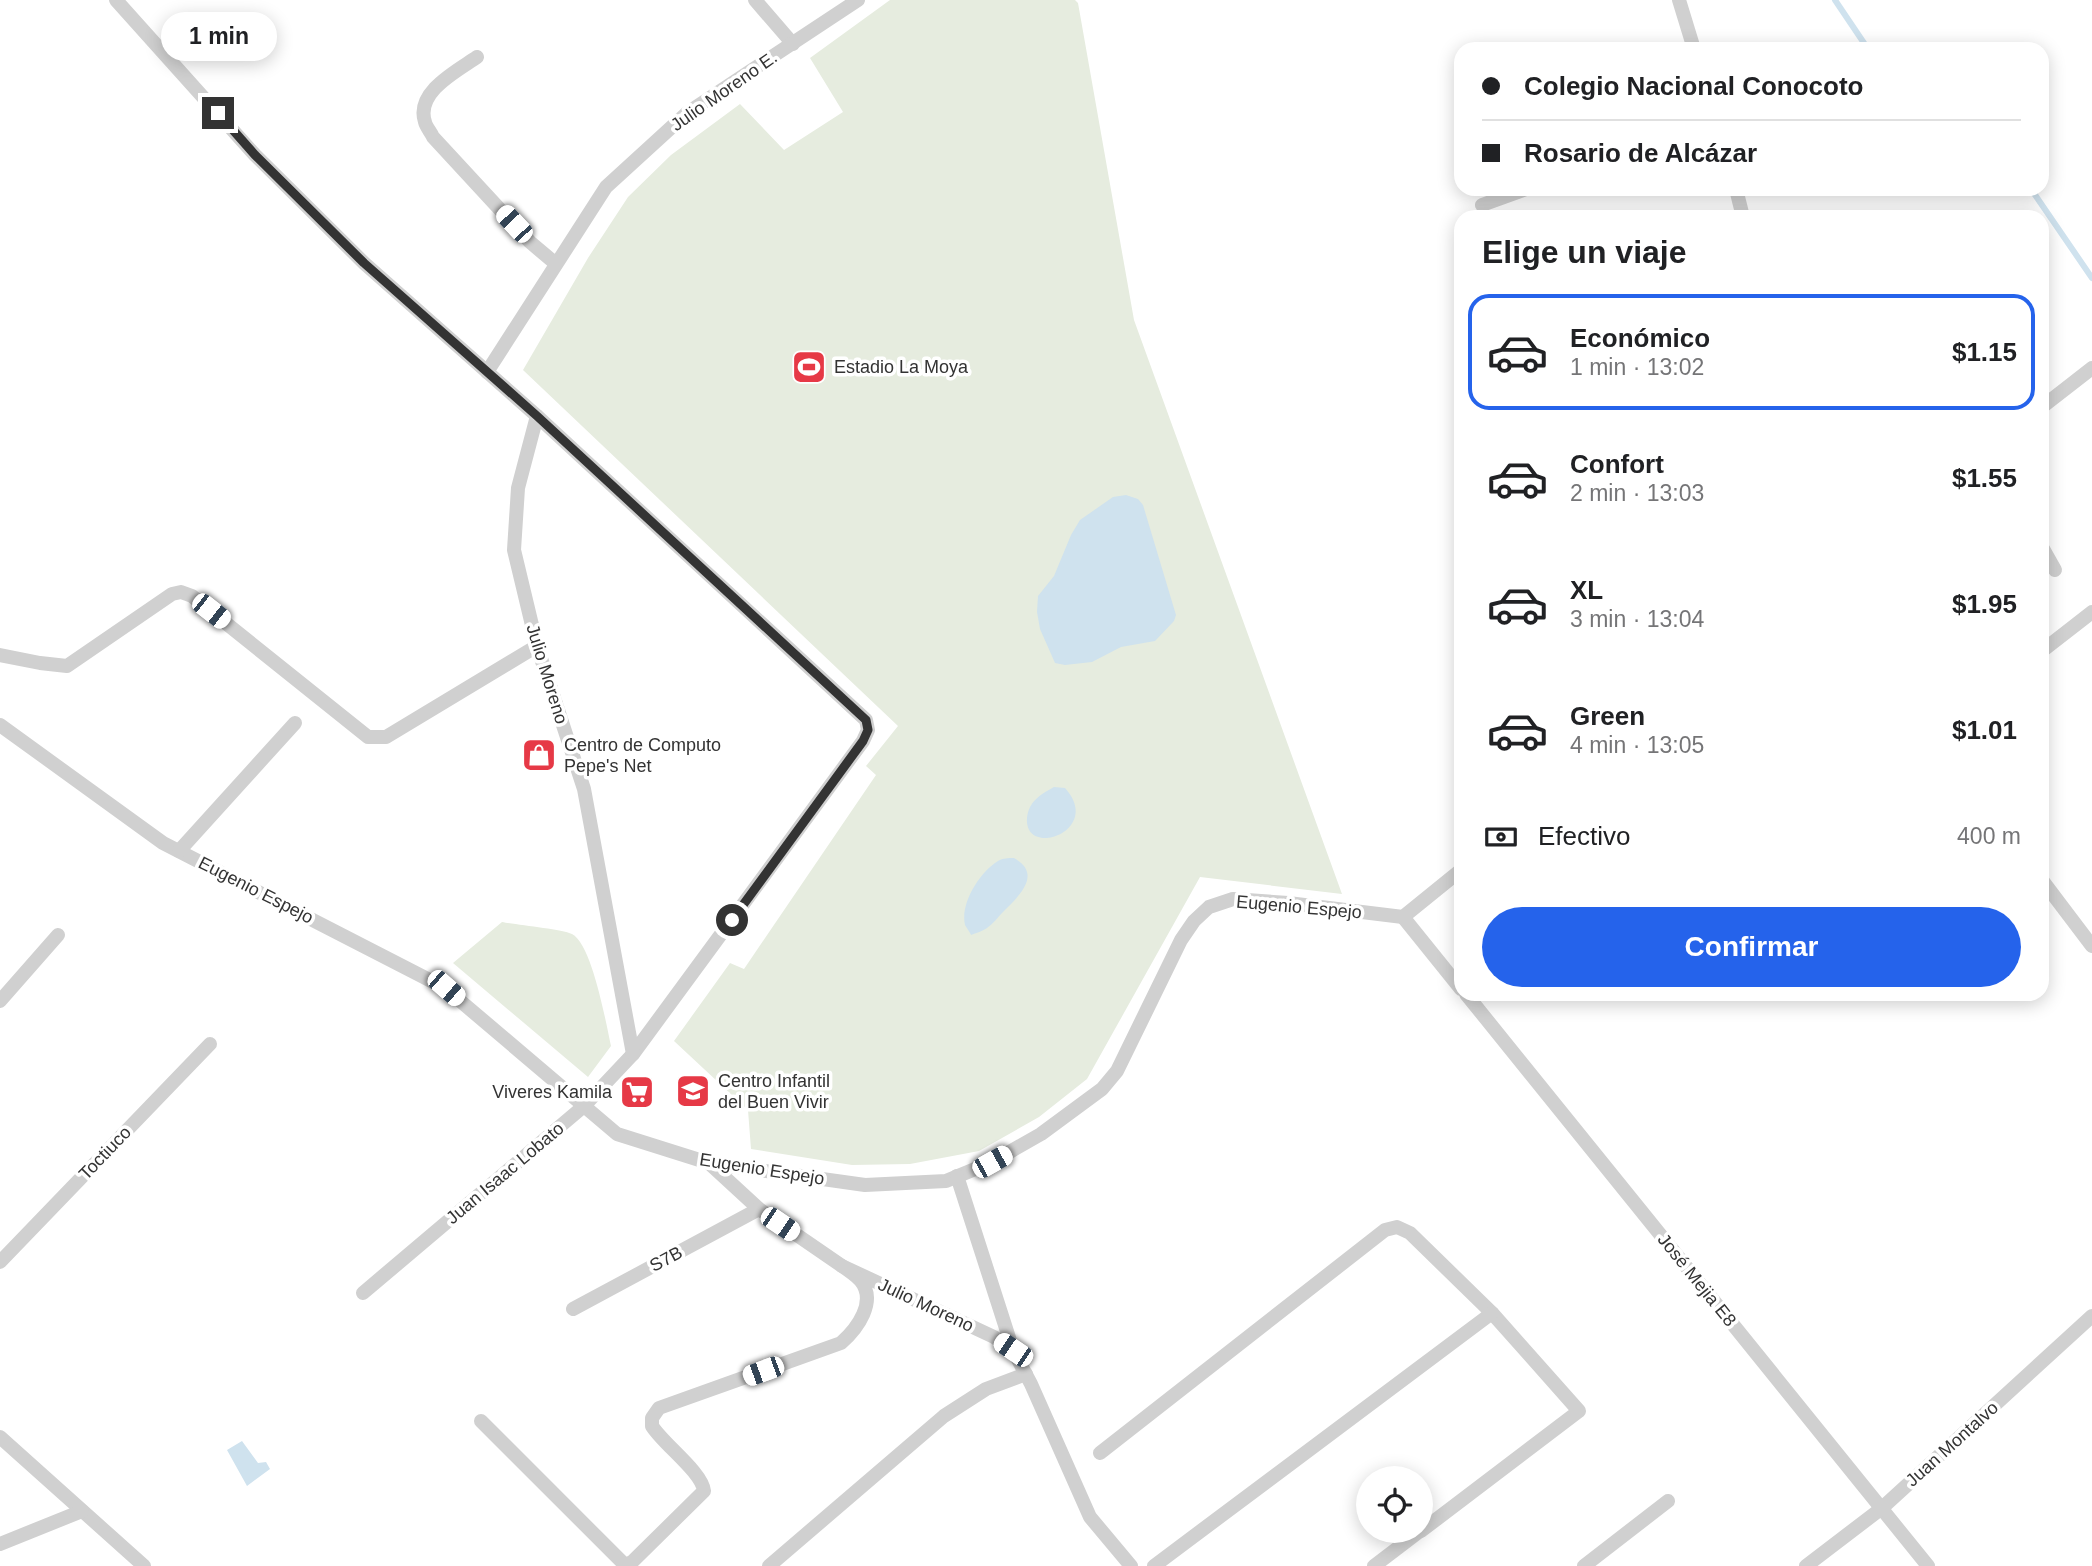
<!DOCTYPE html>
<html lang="es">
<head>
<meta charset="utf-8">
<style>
	:root { --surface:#fff; --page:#f6f6f6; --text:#202124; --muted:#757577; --line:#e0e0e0; --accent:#2563eb }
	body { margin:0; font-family:Helvetica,sans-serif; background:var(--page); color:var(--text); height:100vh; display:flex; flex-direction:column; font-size:26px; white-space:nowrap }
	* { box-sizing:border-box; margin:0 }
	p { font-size:23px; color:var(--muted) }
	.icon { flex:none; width:38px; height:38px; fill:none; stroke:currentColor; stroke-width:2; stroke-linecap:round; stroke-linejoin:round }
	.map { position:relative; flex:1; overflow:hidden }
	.side { position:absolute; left:1454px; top:210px; width:595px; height:791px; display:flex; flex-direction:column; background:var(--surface); border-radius:21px; box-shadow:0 4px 18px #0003 }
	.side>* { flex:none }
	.hud { position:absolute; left:1454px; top:42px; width:595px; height:154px; border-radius:21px; box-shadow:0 4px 18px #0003; display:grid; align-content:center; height:154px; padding:0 28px; background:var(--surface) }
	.controls { position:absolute; left:1356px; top:1466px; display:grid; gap:14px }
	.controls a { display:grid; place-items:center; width:77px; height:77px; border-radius:50%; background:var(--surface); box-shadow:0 4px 18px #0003; font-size:35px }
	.end { position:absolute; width:32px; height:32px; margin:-16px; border:9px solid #333; background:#fff; box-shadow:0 0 0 4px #fff }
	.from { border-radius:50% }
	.bubble { position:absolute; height:49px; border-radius:24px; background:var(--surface); box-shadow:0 4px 18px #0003; font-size:23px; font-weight:700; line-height:49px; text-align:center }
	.car { position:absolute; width:21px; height:42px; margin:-21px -10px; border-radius:9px; box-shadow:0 0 5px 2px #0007; background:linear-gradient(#fff 24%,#345 0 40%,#fff 0 76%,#345 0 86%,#fff 0) }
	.hud b { display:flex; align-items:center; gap:24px; height:66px; font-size:26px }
	.hud b+b { border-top:2px solid var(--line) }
	.hud i { width:18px; height:18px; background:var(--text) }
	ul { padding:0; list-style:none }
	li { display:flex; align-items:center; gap:21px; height:116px; margin:0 14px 10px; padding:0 14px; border:4px solid transparent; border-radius:21px }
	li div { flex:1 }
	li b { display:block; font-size:26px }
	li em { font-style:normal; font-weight:700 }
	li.on { border-color:var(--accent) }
	li>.icon { width:63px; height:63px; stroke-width:1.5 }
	h2 { padding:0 28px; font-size:32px; line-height:84px }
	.pay { display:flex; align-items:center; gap:18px; height:77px; padding:0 28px; font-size:26px }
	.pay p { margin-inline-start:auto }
	.cta { display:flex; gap:14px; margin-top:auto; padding:14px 28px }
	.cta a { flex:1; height:80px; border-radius:42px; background:var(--accent); color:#fff; font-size:28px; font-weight:700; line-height:80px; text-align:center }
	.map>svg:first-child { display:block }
	.green { fill:#e6ecdf }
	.water { fill:#cfe2ee }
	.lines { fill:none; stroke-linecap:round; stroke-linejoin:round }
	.stream { stroke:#cfe2ee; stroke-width:6 }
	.minor { stroke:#d0d0d0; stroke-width:14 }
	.route { stroke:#333; stroke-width:9 }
	.labels { text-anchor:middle; stroke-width:7; stroke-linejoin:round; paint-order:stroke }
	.street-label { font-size:18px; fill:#333; stroke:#fff }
	.poi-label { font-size:18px; fill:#333; stroke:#fff; text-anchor:start }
</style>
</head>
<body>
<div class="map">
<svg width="2092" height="1566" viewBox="0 0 2092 1566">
	<rect width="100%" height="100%" fill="#fff"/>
	<!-- green -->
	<g class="green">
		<polygon points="890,0 1075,0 1078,3 1134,320 1342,894 1200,877 1087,1079 1039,1117 979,1151 910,1164 852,1165 751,1149 748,1110 674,1041 730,963 744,969 876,775 866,766 898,726 523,370 588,258 628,197 671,155 740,104 784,150 843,112 810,58"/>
		<path d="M 502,922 C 517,925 561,929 572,934 C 592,944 606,1023 611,1046 L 588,1077 L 453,963 Z"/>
	</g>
	<!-- water -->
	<g class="water">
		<polygon points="1126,495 1138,499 1143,505 1176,615 1174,621 1155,641 1121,647 1092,662 1065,665 1055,663 1040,629 1037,612 1038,596 1054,576 1071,535 1080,520 1113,497"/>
		<path d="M 1054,787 L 1065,788 C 1104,831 1024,859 1027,818 C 1029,801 1040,795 1054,787 Z"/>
		<path d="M 1014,858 C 1043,874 1019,896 1003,912 C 998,917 993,924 987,928 C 983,931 976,933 971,935 C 971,934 965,925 965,925 C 960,903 980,872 998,861 C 1003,858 1008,858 1014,858 Z"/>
		<polygon points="242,1441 258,1463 266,1462 270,1469 247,1486 227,1450"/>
	</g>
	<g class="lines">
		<!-- stream -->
		<g class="stream">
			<polyline points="1835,0 1868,49"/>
			<polyline points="2031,189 2092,278"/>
		</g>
		<!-- minor -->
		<g class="minor">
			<polyline points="116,0 255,155 364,263 537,416 866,720 868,730 863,741 633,1054 584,1106 363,1293"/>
			<polyline points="755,0 793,44"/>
			<polyline points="1679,0 1694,49"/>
			<path d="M 477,57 C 457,71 415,92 425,122 C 426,127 431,132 433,137 L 530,242 L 556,264"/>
			<polyline points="1736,189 1743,217"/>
			<polyline points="1482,205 1526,189"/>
			<polyline points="487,372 606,187 687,113 858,0"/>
			<polyline points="2042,407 2092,368"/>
			<polyline points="537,416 518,488 514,550 537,646 584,789 633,1054"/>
			<polyline points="2042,547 2055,570"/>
			<polyline points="2042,651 2092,612"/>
			<polyline points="0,655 40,663 67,666 172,594 181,592 192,596 368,737 386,737 537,646"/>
			<polyline points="0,725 163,843 445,988 617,1134 709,1163 865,1185 946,1181 992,1162 1041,1134 1102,1089 1117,1071 1181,940 1194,921 1209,907 1233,899 1288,903 1403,917 1461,870"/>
			<polyline points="179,851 295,723"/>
			<polyline points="2042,880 2092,946"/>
			<polyline points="1403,917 1461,989"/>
			<polyline points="1466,994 1928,1566"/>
			<polyline points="0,1001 58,935"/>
			<polyline points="709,1163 759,1209 842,1266 994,1337 1013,1350 1031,1384 1090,1517 1131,1566"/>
			<polyline points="957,1176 1013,1350"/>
			<polyline points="0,1262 210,1044"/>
			<polyline points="573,1309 759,1209"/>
			<path d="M 481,1421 L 625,1565 L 632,1562 L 704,1491 C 702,1472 663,1444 652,1426 L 652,1418 L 659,1408 L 841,1343 C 857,1329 878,1301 860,1280 C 855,1275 848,1270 842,1266"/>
			<polyline points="0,1437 144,1566"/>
			<polyline points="1100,1453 1385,1230 1397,1227 1410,1233 1492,1313 1579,1411 1421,1531"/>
			<polyline points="0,1544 82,1511"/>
			<polyline points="769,1566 944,1416 986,1389 1026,1374"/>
			<polyline points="1154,1566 1492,1313"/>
			<polyline points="1374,1566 1420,1531"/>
			<polyline points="1584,1566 1668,1501"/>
			<polyline points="1806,1566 1882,1508 2092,1316"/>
		</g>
	</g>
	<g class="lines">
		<!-- route -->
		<polyline class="route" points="218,113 255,155 364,263 537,416 866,720 868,730 863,741 732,920"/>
	</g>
	<!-- icons -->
	<defs>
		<g id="stadium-square" transform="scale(1.75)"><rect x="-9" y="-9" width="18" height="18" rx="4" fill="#e63946" stroke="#fff"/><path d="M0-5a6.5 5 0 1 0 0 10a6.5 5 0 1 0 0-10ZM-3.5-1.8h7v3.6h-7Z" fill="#fff"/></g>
		<g id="shop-square" transform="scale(1.75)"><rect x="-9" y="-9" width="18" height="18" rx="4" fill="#e63946" stroke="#fff"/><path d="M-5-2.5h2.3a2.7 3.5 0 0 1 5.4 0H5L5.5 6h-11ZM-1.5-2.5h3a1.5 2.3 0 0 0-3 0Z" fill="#fff"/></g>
		<g id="school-square" transform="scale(1.75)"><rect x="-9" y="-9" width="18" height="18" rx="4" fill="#e63946" stroke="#fff"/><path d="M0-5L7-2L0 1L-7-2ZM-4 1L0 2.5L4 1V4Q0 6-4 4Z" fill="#fff"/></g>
		<g id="supermarket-square" transform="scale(1.75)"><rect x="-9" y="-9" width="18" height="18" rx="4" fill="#e63946" stroke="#fff"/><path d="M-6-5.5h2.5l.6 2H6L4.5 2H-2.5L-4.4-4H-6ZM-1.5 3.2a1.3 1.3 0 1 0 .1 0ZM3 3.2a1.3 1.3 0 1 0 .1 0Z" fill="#fff"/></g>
	</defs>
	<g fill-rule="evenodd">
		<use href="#stadium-square" x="809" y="367"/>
		<use href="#shop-square" x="539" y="755"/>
		<use href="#school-square" x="693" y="1091"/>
		<use href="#supermarket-square" x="637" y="1092"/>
	</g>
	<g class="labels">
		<!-- street labels -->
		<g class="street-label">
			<text transform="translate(724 91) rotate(-35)" y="6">Julio Moreno E.</text>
			<text transform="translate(547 674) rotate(73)" y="6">Julio Moreno</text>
			<text transform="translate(256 890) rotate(27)" y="6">Eugenio Espejo</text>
			<text transform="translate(1299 907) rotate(5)" y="6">Eugenio Espejo</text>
			<text transform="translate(105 1153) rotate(-46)" y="6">Toctiuco</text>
			<text transform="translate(762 1169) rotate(9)" y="6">Eugenio Espejo</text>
			<text transform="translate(505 1173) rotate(-40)" y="6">Juan Isaac Lobato</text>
			<text transform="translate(666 1259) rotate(-28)" y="6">S7B</text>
			<text transform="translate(1697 1280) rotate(51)" y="6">José Mejia E8</text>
			<text transform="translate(926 1305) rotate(25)" y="6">Julio Moreno</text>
			<text transform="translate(1952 1444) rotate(-42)" y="6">Juan Montalvo</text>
		</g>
		<!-- poi labels -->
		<g class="poi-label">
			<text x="834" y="373">Estadio La Moya</text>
			<text x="564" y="751">Centro de Computo<tspan x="564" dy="21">Pepe's Net</tspan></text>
			<text x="718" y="1087">Centro Infantil<tspan x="718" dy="21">del Buen Vivir</tspan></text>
			<text x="612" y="1098" text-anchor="end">Viveres Kamila</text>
		</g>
	</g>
</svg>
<div class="controls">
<a><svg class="icon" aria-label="locate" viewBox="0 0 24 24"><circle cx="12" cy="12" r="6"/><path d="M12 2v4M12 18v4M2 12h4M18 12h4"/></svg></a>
</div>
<i class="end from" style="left:732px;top:920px"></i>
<i class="end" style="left:218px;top:113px"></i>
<div class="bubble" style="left:161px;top:12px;width:116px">1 min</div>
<i class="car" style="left:514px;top:224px;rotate:317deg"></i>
<i class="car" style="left:211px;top:611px;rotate:128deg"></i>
<i class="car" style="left:446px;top:988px;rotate:131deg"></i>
<i class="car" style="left:992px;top:1162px;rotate:61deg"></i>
<i class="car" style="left:780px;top:1224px;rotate:124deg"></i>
<i class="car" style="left:1013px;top:1350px;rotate:304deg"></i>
<i class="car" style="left:763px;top:1371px;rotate:250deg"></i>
<div class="hud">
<b><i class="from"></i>Colegio Nacional Conocoto</b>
<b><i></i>Rosario de Alcázar</b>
</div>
<section class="side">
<h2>Elige un viaje</h2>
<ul>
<li class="on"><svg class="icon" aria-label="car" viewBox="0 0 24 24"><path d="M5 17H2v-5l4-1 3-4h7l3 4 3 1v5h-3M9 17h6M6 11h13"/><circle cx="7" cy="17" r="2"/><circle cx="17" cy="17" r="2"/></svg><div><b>Económico</b><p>1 min · 13:02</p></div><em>$1.15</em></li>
<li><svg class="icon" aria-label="car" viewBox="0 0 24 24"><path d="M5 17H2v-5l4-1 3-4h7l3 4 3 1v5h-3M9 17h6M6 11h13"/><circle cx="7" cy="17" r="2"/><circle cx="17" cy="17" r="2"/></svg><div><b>Confort</b><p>2 min · 13:03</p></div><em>$1.55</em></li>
<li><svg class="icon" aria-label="car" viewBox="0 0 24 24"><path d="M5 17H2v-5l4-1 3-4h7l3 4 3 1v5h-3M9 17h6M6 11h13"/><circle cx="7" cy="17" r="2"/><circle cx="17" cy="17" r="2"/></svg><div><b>XL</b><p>3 min · 13:04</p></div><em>$1.95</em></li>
<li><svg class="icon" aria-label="car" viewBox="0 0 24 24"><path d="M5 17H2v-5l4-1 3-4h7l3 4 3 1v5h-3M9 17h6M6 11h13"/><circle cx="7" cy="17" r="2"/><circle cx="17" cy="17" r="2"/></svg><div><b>Green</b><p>4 min · 13:05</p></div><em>$1.01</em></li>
</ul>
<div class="pay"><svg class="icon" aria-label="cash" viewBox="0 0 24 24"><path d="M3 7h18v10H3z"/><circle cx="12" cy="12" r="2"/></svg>Efectivo<p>400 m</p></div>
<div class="cta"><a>Confirmar</a></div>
</section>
</div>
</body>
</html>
